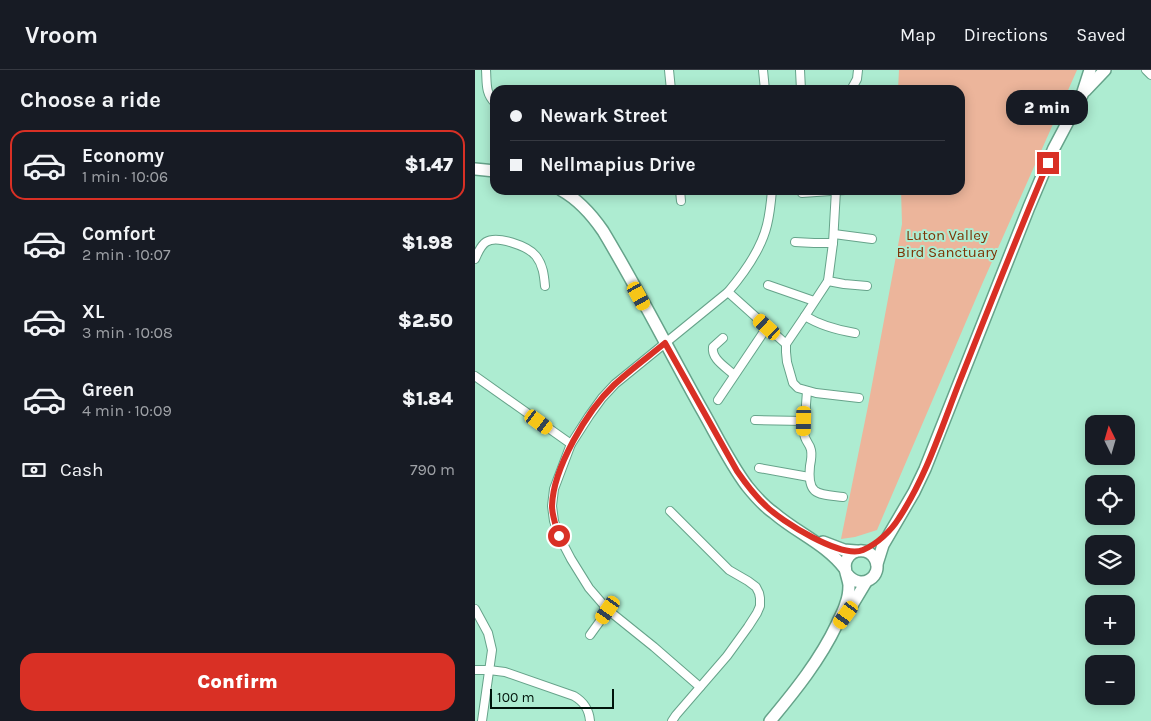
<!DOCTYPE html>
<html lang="en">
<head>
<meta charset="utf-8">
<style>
	:root { --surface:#171b24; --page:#20242c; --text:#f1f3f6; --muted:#9ea1a6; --line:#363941; --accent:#d93025 }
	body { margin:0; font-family:Karla,sans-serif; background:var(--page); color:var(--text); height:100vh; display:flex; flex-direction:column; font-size:19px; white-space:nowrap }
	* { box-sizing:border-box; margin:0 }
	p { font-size:16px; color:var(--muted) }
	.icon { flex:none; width:28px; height:28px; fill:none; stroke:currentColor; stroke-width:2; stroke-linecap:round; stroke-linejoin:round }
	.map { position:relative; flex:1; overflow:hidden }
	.panel { display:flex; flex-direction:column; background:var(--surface); width:475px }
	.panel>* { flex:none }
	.banner { position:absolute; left:15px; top:15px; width:475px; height:110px; border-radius:15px; box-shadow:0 2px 12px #0003; display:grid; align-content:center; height:110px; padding:0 20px; background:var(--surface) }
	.needle { width:32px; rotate:355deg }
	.buttons { position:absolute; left:610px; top:345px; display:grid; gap:10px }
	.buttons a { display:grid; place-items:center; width:50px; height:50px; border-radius:10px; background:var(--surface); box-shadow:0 2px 12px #0003; font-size:25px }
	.scale { position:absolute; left:15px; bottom:12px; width:124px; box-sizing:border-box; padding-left:5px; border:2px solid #00140b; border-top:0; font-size:14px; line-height:18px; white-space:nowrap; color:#00140b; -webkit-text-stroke:4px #adecd1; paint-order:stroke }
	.end { position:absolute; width:22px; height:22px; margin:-11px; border:6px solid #d93025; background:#fff; box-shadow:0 0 0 2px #fff }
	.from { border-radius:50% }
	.bubble { position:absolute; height:35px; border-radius:15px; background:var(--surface); box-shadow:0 2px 12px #0003; font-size:16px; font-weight:800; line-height:35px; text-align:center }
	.car { position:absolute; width:15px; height:30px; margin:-15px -8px; border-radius:6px; box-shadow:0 0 4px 1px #0007; background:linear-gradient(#f5c518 24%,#345 0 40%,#f5c518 0 76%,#345 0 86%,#f5c518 0) }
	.banner b { display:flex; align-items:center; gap:18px; height:48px; font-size:19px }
	.banner b+b { border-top:1px solid var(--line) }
	.banner i { width:12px; height:12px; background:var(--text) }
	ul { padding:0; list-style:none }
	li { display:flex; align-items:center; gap:15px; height:70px; margin:0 10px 8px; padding:0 10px; border:2px solid transparent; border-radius:15px }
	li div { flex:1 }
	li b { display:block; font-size:19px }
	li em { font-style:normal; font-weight:800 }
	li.current { border-color:var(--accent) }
	li>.icon { width:45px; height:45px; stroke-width:1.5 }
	h2 { padding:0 20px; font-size:22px; line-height:60px }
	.pay { display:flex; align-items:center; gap:12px; height:55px; padding:0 20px; font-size:19px }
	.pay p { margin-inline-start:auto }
	.primary-button { display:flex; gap:10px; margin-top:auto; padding:10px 20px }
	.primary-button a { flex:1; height:58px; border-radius:15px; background:var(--accent); color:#fff; font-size:20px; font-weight:800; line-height:58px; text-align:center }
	header { display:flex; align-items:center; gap:30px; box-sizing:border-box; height:70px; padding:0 25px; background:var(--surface); border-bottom:1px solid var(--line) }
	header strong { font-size:24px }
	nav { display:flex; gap:28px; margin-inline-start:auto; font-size:18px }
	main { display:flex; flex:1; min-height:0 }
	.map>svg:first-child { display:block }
	.green { fill:#ecb59b }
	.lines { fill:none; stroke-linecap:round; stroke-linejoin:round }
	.street-casing { stroke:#66a38a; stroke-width:10 }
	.secondary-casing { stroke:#66a38a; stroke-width:14 }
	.street { stroke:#fff; stroke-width:8 }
	.secondary { stroke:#fff; stroke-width:11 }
	.route { stroke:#d93025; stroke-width:6 }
	.labels { text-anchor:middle; stroke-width:4; stroke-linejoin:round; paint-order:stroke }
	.park-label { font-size:15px; fill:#7c3507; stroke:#adecd1 }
</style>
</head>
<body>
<header>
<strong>Vroom</strong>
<nav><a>Map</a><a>Directions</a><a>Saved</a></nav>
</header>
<main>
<section class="panel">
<h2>Choose a ride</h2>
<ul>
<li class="current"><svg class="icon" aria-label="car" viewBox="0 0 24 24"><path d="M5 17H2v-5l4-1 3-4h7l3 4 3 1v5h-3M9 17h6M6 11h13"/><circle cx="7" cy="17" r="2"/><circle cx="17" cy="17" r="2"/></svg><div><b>Economy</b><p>1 min · 10:06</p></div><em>$1.47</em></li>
<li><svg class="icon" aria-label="car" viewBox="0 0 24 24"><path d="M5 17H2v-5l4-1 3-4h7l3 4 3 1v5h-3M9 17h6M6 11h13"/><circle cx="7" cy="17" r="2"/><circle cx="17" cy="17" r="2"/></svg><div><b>Comfort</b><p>2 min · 10:07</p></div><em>$1.98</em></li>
<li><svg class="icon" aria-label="car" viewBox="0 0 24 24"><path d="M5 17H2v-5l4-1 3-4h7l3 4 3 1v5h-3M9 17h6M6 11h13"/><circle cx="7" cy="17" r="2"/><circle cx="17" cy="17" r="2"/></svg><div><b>XL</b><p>3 min · 10:08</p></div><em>$2.50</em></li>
<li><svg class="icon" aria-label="car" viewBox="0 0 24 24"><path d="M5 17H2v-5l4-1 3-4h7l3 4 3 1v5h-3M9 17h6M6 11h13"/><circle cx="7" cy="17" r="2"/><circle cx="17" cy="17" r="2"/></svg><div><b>Green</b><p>4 min · 10:09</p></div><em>$1.84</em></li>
</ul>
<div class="pay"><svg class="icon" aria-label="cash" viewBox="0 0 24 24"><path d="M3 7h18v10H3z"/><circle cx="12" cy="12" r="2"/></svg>Cash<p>790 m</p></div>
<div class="primary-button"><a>Confirm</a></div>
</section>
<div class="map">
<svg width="676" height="651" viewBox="0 0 676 651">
	<rect width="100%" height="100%" fill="#adecd1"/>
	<!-- green -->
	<polygon class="green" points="424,0 602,0 508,212 402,460 380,467 366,469 393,336 427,154 426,120 485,120 485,20 423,20"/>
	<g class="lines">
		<!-- street casing -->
		<g class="street-casing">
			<g id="street">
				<path d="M 11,0 C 12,13 10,23 20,33"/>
				<polyline points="194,0 196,20"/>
				<polyline points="288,0 290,20"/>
				<polyline points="325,0 326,20"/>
				<polyline points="671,0 676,5"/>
				<polyline points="376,20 382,9 383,0"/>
				<polyline points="205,120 206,131"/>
				<polyline points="361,120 358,173 353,211 330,246 311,274 311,282 312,292 318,313 323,318 341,323 384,328"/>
				<polyline points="327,123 370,120"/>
				<polyline points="359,164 397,169"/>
				<polyline points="320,172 339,173 358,173"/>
				<path d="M 0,189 C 3,183 5,176 11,172 C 22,165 53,176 61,186 C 68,195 69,205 70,216"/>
				<polyline points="353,211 369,214 392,216"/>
				<polyline points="293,215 339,231"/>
				<polyline points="253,222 311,274"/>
				<path d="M 330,246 C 346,256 362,260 380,263"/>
				<path d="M 248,268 L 238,277 C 236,289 251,297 259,305"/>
				<polyline points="0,306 96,374"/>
				<path d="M 332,321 L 329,362 C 329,371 335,373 336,380 C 337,385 336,391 335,396 C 332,426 343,424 368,427"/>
				<polyline points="243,330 292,257"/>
				<polyline points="280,350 329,351"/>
				<polyline points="284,398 334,407"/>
				<polyline points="195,441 254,500 273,511 281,517 284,523 285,528 285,536 282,543 273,557 252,586 201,645 197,651"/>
				<polyline points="0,539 13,563 17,580 7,651"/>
				<polyline points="115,565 133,540"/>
				<path d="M 0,600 L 14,600 L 30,602 L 99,626 C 109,632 114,639 115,651"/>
				<path d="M 225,617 L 179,577 L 133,540 L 114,518 L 96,489 L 84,466 L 79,451 L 77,436 L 79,419 L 96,374 L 114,346 L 127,328 L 140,314 L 253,222 C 270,202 286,180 292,155 C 295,143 296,132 297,120"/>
			</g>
		</g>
		<!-- secondary casing -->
		<g class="secondary-casing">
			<g id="secondary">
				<polyline points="610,21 630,0"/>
				<polyline points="0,99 20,101"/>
				<path d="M 86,120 C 104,130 117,145 128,161 C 163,219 193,279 226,338 C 241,364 254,392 272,416 C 280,426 289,436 299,443 C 322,463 351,474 370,499"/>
				<polyline points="348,472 369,480 381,481"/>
				<polyline points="402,494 408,475 439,422 450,399 554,137 579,78 607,25 615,0"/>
				<polyline points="373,542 391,512"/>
				<path d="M 295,651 C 320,621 345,590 362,554 C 365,547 369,541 371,533 C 373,528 374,521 374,515 C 373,506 367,497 372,489 C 378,478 394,478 400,489 C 409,506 386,522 372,504"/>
			</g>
		</g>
		<!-- street -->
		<use href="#street" class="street"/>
		<!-- secondary -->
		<use href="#secondary" class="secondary"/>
	</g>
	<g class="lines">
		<!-- route -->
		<path class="route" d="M 84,466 C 81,456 77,446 77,436 C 78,398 112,341 139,315 C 155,300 173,287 190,273 L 262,401 C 271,414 280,426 291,436 C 306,451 366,489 388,480 C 402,474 416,461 424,448 C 451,407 466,359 484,313 C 513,240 542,166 573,93"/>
	</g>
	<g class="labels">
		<!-- park labels -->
		<g class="park-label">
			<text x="472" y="170">Luton Valley<tspan x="472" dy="17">Bird Sanctuary</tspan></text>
		</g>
	</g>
</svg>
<div class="buttons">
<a><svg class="needle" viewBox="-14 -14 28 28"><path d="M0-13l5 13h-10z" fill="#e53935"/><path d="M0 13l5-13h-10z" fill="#9ea1a6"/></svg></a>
<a><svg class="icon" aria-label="locate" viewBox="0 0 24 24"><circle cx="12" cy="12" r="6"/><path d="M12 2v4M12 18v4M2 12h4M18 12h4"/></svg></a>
<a><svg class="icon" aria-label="layers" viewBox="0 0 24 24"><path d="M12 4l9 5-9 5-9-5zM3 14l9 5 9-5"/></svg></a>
<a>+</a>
<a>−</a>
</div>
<div class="scale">100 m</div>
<i class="end from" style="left:84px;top:466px"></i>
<i class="end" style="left:573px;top:93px"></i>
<div class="bubble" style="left:531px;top:20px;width:82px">2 min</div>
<i class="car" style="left:164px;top:226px;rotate:151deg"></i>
<i class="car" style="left:292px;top:257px;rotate:312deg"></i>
<i class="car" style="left:329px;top:351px;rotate:181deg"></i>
<i class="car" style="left:64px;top:352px;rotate:126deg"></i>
<i class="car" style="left:133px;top:540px;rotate:215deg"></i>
<i class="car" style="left:371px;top:545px;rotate:216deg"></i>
<div class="banner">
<b><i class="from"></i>Newark Street</b>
<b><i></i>Nellmapius Drive</b>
</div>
</div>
</main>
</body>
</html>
